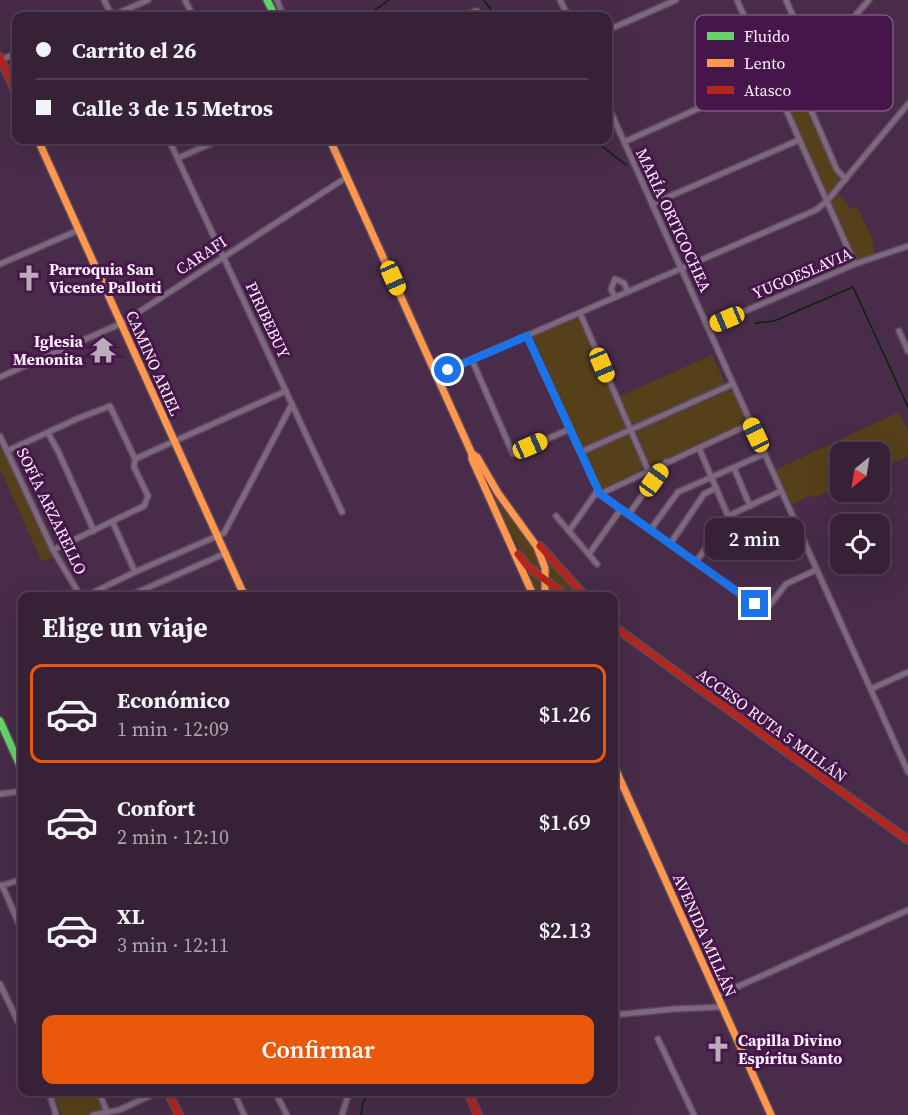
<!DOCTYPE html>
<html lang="es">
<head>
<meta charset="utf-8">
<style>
	:root { --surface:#362137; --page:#3d293f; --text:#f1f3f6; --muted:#aaa3ad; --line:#503e52; --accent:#ea580c }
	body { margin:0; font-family:"Source Serif 4",serif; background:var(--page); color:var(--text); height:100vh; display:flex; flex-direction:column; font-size:22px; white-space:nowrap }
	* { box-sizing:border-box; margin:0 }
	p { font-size:20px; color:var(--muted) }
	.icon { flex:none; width:33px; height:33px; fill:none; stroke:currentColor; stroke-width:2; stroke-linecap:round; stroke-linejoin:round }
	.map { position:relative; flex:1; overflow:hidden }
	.panel { position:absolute; left:18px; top:592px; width:600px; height:504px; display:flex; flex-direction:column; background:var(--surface); border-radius:12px; box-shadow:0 6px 24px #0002,0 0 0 2px var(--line) }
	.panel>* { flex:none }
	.banner { position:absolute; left:12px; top:12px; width:600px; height:132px; border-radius:12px; box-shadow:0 6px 24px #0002,0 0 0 2px var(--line); display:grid; align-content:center; height:132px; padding:0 24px; background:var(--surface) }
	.needle { width:39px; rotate:210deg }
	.tools { position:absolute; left:830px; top:442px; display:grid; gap:12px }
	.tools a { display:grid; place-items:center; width:60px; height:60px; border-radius:12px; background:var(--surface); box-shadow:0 6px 24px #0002,0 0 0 2px var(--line); font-size:30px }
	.end { position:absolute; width:27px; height:27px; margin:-14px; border:8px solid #1a73e8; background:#fff; box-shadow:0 0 0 3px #fff }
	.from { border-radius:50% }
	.bubble { position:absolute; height:42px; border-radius:12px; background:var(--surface); box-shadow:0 6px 24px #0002,0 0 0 2px var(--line); font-size:20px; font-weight:600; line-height:42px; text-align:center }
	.car { position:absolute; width:18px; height:36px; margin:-18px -9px; border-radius:8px; box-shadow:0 0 4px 2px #0007; background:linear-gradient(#f5c518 24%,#345 0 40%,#f5c518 0 76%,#345 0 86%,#f5c518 0) }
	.banner b { display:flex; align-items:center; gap:21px; height:57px; font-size:22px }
	.banner b+b { border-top:2px solid var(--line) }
	.banner i { width:15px; height:15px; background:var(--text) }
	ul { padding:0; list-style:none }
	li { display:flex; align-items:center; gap:18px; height:99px; margin:0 12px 9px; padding:0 12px; border:3px solid transparent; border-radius:12px }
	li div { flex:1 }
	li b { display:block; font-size:22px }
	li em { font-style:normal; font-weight:600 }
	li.current { border-color:var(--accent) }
	li>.icon { width:54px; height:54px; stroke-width:1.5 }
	h2 { padding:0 24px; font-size:27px; line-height:72px }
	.button { display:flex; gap:12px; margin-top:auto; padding:12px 24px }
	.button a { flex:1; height:69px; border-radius:12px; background:var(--accent); color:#fff; font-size:24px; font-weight:600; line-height:69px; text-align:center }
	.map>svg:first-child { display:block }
	.green { fill:#564019 }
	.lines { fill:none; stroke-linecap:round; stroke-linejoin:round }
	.stream { stroke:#062509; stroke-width:1.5 }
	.street-casing { stroke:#5d495d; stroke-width:8 }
	.fast-casing { stroke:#5d495d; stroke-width:10 }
	.slow-casing { stroke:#5d495d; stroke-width:10 }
	.jam-casing { stroke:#5d495d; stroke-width:10 }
	.street { stroke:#7e687f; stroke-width:5 }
	.fast { stroke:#63d668; stroke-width:7 }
	.slow { stroke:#ff974d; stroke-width:7 }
	.jam { stroke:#b3261e; stroke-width:7 }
	.route { stroke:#1a73e8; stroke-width:8 }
	.labels { text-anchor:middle; stroke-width:6; stroke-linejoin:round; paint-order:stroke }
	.street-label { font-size:16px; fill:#fbeffb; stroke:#46154a }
	.poi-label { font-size:16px; font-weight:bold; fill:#fbeffb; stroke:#46154a; text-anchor:start }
	.key { fill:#46154a; stroke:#7c567f; stroke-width:1.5 }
	.key-label { font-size:16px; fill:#fbeffb }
</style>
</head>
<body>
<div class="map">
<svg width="908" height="1115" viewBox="0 0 908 1115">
	<rect width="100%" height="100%" fill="#482c49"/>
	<!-- green -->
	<g class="green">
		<polygon points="790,67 842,180 828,196 776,82 779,74"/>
		<polygon points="838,193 851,209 857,207 872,238 875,255 859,260 855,259 831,204"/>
		<polygon points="575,318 579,320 626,427 625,429 587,448 580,445 534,339 536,334"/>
		<polygon points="712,355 724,381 724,385 636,424 631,422 620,396"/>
		<polygon points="728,391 733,392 746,419 743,424 655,465 648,462 637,436 638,431"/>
		<polygon points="899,412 908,431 908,456 879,469 879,453 840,453 840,486 814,498 812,494 791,505 775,470"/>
		<polygon points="628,435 632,438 643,467 639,472 604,488 598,486 586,458 587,452"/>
		<polygon points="0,439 54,557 42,562 0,469"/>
		<path d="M 487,482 L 535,549 L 543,575 C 515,552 503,514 487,482 Z"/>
		<polygon points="542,554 582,597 574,597 548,578"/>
		<polygon points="530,572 544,581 544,597 539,597 528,574"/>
		<polygon points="52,1092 97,1092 104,1108 102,1111 85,1115 62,1115"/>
	</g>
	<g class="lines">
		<!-- stream -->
		<g class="stream">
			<polyline points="484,0 495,16"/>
			<polyline points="366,16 389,0"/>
			<polyline points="594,140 626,165"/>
			<polyline points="755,323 774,321 853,287 908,407"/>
			<polyline points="361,1115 363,1103 368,1092"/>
		</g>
		<!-- street casing -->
		<g class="street-casing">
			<g id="street">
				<polyline points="104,0 112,16"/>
				<polyline points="185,0 193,16"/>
				<polyline points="277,0 283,16"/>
				<polyline points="560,0 568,16"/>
				<polyline points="737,0 855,264"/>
				<polyline points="786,0 809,53"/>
				<polyline points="112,16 148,0"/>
				<polyline points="403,16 415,16"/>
				<polyline points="460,16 477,11"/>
				<polyline points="608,30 676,0"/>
				<polyline points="1,60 16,53"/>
				<polyline points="790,62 837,170 846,179"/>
				<polyline points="608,106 908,772"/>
				<polyline points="169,140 342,512"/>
				<polyline points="624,142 764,79 794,60 818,48 844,28 869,0"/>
				<polyline points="178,158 219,140"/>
				<polyline points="652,204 799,140"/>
				<polyline points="0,264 79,230"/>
				<polyline points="615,297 611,289 615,279 624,283 628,292"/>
				<polyline points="580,313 648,470"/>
				<polyline points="708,327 855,264 908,246"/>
				<polyline points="899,331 908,351"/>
				<polyline points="527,336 598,490 604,497 758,607 769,606 786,584 816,570"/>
				<polyline points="472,360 513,454 570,429"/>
				<polyline points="436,375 816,210 827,201 908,104"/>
				<polyline points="0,377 122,323 347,177"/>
				<polyline points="48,433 58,451 94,531"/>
				<polyline points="0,436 53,550 81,597"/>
				<polyline points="699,448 728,516"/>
				<polyline points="7,451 79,418 110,406 135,459 134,467 148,496 144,506 53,550"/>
				<polyline points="581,452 733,384"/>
				<polyline points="135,459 286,391"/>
				<polyline points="734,468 750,506"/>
				<polyline points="600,494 750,424"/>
				<polyline points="629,514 666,462"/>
				<polyline points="556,516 597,564"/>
				<polyline points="113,523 135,572"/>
				<polyline points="651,529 678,492 764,454"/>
				<polyline points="569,531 598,490"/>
				<polyline points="670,544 704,494 716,488"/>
				<polyline points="589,554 621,509"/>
				<polyline points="696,562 728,516 781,491"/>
				<polyline points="84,597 135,572 224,533 292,404"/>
				<polyline points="127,597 226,553"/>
				<polyline points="871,689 908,672"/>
				<polyline points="0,794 22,791"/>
				<polyline points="2,885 22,931"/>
				<polyline points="1,886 22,879"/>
				<polyline points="0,984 22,1030"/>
				<polyline points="717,996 908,910"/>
				<polyline points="614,1015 674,1009 722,1007"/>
				<polyline points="658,1039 694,1115"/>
				<polyline points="49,1092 56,1115"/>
				<polyline points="99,1092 107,1112"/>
				<polyline points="234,1092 244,1115"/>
				<polyline points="275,1092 287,1115"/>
				<polyline points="93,1115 119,1110 158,1092"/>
				<polyline points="342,1115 349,1092"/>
			</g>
		</g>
		<!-- fast casing -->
		<g class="fast-casing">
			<g id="fast">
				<polyline points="267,0 275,16"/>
				<polyline points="0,721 22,770"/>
			</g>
		</g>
		<!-- slow casing -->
		<g class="slow-casing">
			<g id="slow">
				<polyline points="38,140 245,597"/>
				<polyline points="330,140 472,454 472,459 534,597"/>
				<polyline points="472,454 477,457 498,493 537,547 545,568 545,597"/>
				<polyline points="614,766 771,1115"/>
			</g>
		</g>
		<!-- jam casing -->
		<g class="jam-casing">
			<g id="jam">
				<polyline points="0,57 16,93"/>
				<polyline points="540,546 586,597"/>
				<polyline points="518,554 527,566 568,597"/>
				<polyline points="614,629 620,631 908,840"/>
				<polyline points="168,1092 179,1115"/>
				<polyline points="468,1092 478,1115"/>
			</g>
		</g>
		<!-- street -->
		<use href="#street" class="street"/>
		<!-- fast -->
		<use href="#fast" class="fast"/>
		<!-- slow -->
		<use href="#slow" class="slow"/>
		<!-- jam -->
		<use href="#jam" class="jam"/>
	</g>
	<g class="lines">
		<!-- route -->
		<polyline class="route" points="448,370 527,336 600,494 755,604"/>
	</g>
	<!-- icons -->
	<defs>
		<g id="church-bare" transform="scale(2.07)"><path d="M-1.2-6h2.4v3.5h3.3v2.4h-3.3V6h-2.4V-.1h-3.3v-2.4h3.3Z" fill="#bcabbd" stroke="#46154a" stroke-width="2.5" paint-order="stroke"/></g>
		<g id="temple-bare" transform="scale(2.07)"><path d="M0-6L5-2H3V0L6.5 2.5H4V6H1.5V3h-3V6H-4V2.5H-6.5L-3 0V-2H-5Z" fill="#bcabbd" stroke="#46154a" stroke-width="2.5" paint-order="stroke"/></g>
	</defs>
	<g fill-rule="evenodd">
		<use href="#church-bare" x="29" y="278"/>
		<use href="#temple-bare" x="103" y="350"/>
		<use href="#church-bare" x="718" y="1049"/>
	</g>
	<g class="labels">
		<!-- street labels -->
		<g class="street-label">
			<text transform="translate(674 220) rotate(65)" y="6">MARÍA ORTICOCHEA</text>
			<text transform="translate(201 255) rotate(-33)" y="6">CARAFI</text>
			<text transform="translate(802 273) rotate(-23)" y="6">YUGOESLAVIA</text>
			<text transform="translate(268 320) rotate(65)" y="6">PIRIBEBUY</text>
			<text transform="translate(154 363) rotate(66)" y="6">CAMINO ARIEL</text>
			<text transform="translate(52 511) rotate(64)" y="6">SOFÍA ARZARELLO</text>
			<text transform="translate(772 725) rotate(36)" y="6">ACCESO RUTA 5 MILLÁN</text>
			<text transform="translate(705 935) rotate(66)" y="6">AVENIDA MILLÁN</text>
		</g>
		<!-- poi labels -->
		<g class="poi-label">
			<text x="49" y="275">Parroquia San<tspan x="49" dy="18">Vicente Pallotti</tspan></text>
			<text x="83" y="347" text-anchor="end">Iglesia<tspan x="83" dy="18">Menonita</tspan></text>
			<text x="738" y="1046">Capilla Divino<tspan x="738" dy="18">Espíritu Santo</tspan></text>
		</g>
	</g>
	<!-- legend -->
	<rect x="695" y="15" width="198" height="96" rx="9" class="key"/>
	<rect x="707" y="32" width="27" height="8" fill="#63d668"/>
	<rect x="707" y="59" width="27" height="8" fill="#ff974d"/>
	<rect x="707" y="86" width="27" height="8" fill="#b3261e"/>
	<g class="key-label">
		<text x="744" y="42">Fluido</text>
		<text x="744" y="69">Lento</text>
		<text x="744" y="96">Atasco</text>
	</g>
</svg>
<div class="tools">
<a><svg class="needle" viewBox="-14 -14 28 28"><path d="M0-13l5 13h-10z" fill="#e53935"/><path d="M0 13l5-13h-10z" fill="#aaa3ad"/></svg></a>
<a><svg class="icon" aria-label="locate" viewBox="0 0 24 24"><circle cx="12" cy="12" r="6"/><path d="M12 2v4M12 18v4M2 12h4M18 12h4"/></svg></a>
</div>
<i class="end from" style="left:448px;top:370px"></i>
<i class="end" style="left:755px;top:604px"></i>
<div class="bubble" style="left:705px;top:518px;width:99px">2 min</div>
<i class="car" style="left:393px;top:278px;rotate:156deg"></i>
<i class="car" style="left:727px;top:319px;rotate:247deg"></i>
<i class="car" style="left:602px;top:365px;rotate:157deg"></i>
<i class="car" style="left:756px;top:435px;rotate:335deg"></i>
<i class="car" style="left:530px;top:446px;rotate:66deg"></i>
<i class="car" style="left:654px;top:480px;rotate:36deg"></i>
<div class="banner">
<b><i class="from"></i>Carrito el 26</b>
<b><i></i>Calle 3 de 15 Metros</b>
</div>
<section class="panel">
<h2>Elige un viaje</h2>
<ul>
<li class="current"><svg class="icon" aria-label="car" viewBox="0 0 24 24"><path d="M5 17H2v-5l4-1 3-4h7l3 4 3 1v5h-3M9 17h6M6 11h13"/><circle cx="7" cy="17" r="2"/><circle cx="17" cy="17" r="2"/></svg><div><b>Económico</b><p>1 min · 12:09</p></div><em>$1.26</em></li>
<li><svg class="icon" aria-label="car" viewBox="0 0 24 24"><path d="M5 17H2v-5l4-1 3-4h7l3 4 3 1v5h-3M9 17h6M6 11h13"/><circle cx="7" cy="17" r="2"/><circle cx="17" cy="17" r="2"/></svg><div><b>Confort</b><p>2 min · 12:10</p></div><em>$1.69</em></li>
<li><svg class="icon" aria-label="car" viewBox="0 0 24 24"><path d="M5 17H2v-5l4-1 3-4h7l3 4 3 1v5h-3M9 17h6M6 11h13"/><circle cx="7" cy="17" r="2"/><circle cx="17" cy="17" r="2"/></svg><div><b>XL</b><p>3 min · 12:11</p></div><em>$2.13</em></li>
</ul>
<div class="button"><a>Confirmar</a></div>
</section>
</div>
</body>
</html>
